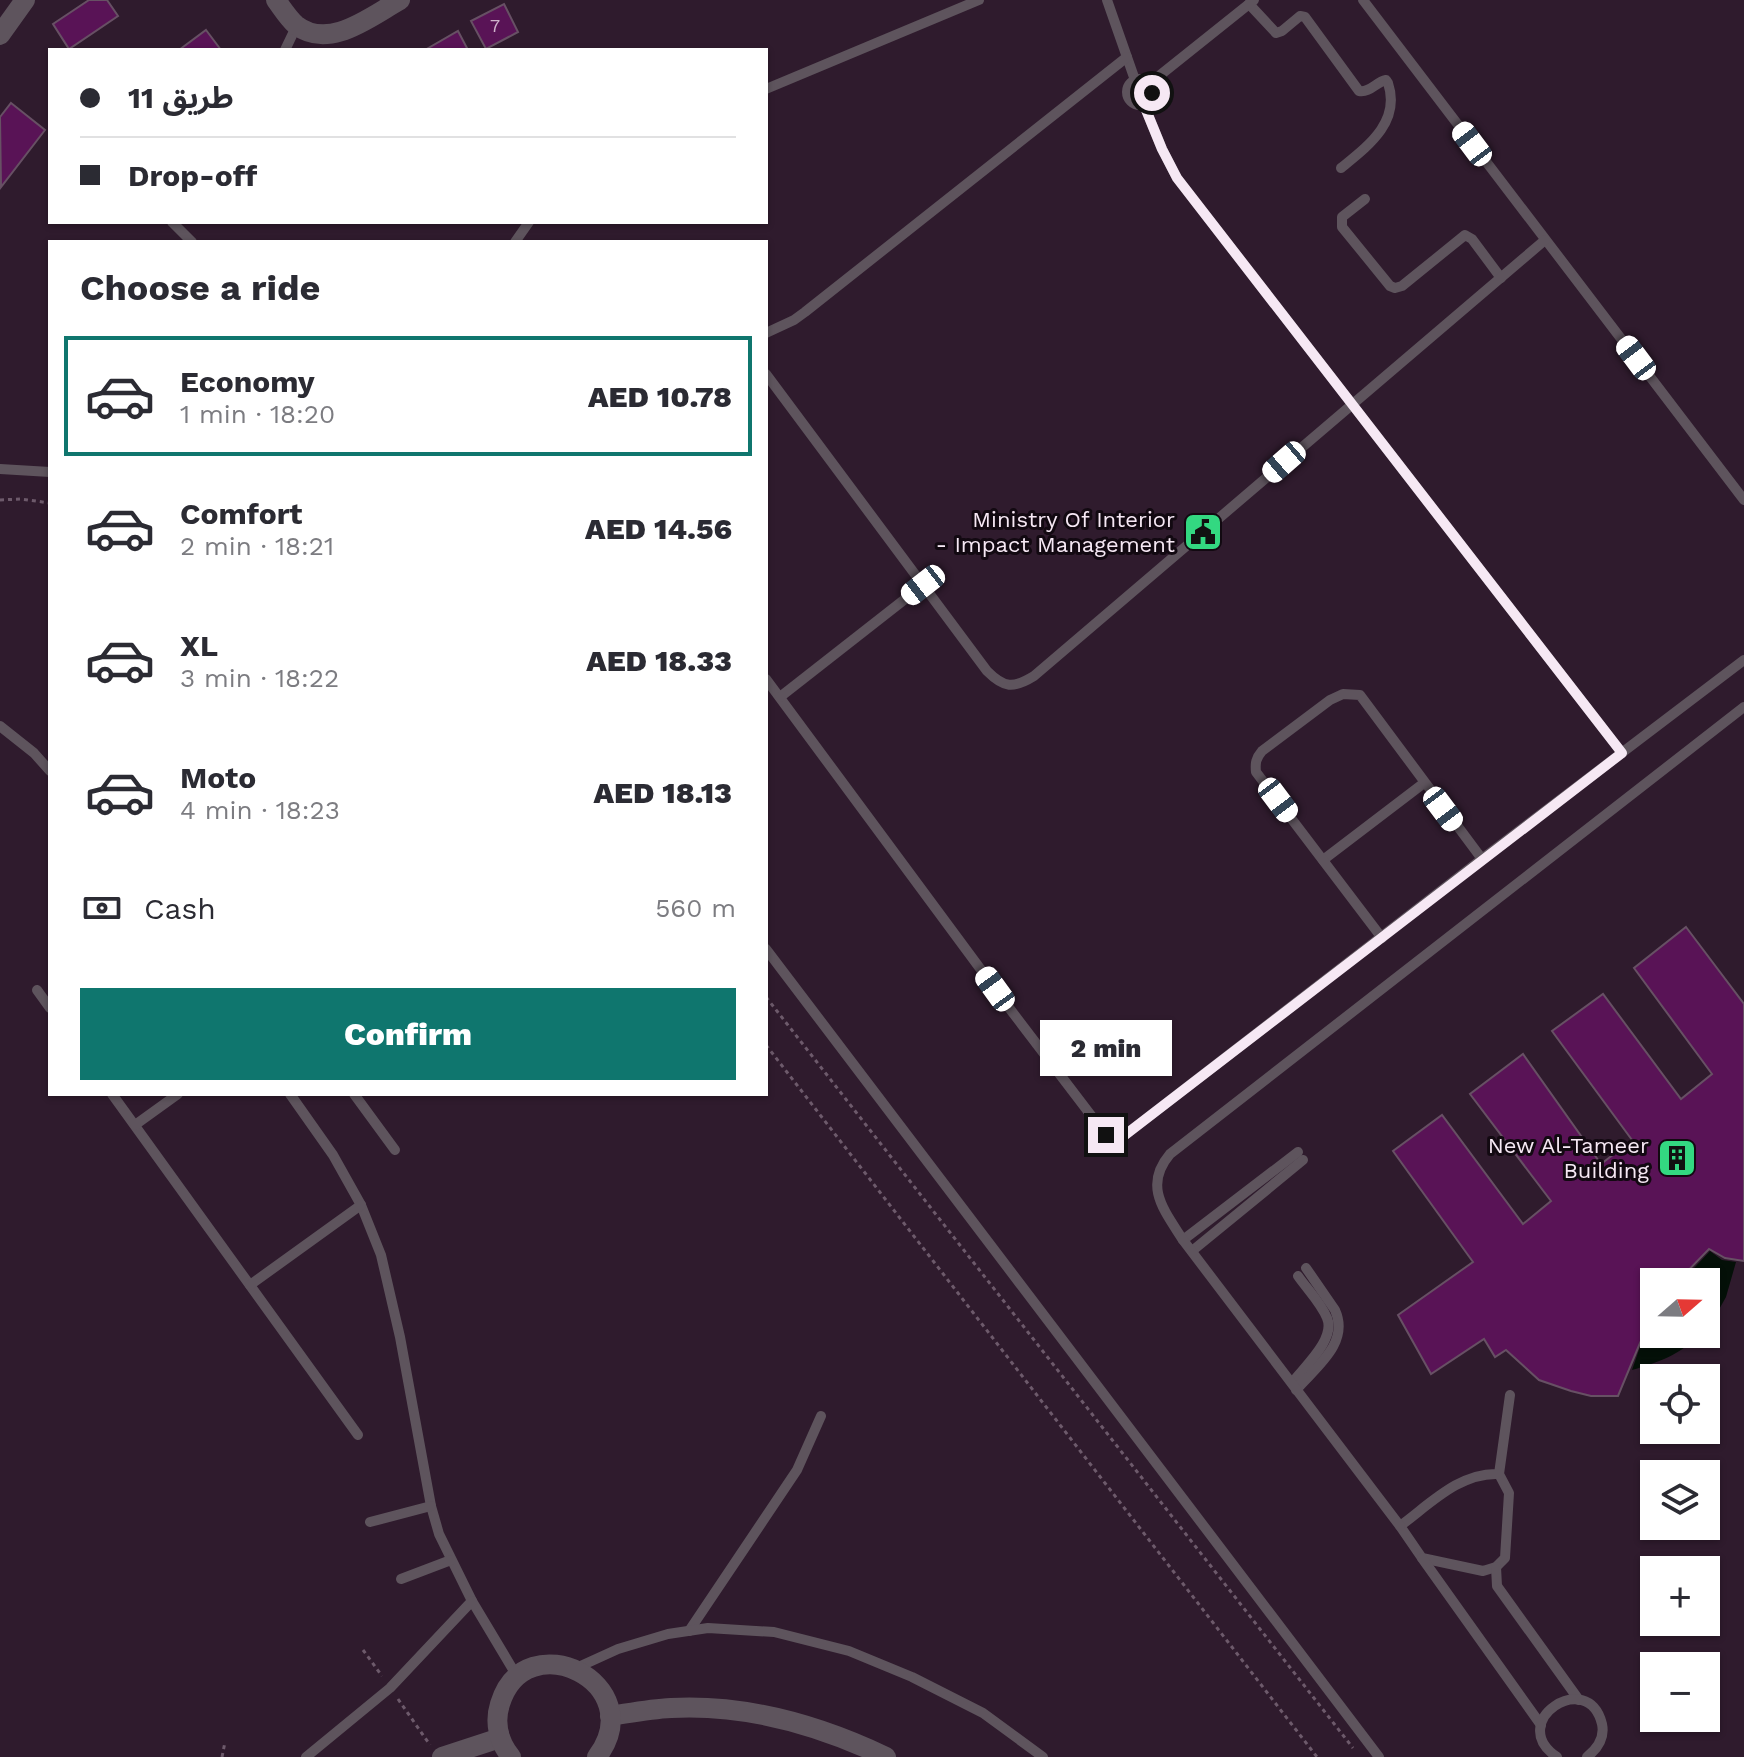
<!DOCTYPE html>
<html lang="en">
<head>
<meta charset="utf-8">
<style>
	:root { --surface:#fff; --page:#f7f7f7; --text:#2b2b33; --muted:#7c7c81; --line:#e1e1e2; --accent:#0f766e }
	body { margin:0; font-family:"Work Sans","Noto Sans Arabic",sans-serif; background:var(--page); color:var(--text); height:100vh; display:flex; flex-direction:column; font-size:30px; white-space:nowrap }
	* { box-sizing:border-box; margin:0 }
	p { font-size:26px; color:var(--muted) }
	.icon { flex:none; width:44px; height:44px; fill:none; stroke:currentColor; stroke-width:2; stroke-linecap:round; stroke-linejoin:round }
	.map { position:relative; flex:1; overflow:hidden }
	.side { position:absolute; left:48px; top:240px; width:720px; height:856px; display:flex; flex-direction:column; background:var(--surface); border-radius:0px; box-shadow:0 2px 6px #0004 }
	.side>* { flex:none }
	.guide { position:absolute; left:48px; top:48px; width:720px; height:176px; border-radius:0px; box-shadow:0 2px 6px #0004; display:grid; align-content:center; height:176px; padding:0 32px; background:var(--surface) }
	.needle { width:52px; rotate:70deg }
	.buttons { position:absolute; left:1640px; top:1268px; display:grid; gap:16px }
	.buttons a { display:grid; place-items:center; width:80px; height:80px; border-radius:0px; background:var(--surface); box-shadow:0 2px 6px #0004; font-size:40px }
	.end { position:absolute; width:36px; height:36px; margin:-18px; border:10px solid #f6e8f4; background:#111; box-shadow:0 0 0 4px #111 }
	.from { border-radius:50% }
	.bubble { position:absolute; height:56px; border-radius:0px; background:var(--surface); box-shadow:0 2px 6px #0004; font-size:26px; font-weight:800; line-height:56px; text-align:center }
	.car { position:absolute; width:24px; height:48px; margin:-24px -12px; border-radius:10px; box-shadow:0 0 6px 2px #0007; background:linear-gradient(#fff 24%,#345 0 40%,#fff 0 76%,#345 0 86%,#fff 0) }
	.guide b { display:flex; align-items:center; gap:28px; height:76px; font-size:30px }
	.guide b+b { border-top:2px solid var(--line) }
	.guide i { width:20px; height:20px; background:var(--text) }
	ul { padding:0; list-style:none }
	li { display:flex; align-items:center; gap:24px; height:120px; margin:0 16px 12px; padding:0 16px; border:4px solid transparent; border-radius:0px }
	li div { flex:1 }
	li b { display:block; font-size:30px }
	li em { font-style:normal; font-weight:800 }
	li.current { border-color:var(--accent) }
	li>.icon { width:72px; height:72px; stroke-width:1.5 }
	h2 { padding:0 32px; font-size:36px; line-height:96px }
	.pay { display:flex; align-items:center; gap:20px; height:88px; padding:0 32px; font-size:30px }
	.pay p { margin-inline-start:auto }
	.cta { display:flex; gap:16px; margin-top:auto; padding:16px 32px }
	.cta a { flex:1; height:92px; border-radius:0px; background:var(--accent); color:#fff; font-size:32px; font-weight:800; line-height:92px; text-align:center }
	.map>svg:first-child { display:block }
	.water { fill:#041008 }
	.building { fill:#591356; stroke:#675064; stroke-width:2 }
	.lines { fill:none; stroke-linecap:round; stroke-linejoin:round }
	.path { stroke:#6d5a6b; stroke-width:3; stroke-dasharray:4 4; stroke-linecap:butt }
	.lane { stroke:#5e545d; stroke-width:10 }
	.street { stroke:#5e545d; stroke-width:20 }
	.route { stroke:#f6e8f4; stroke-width:10 }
	.labels { text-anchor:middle; stroke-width:6; stroke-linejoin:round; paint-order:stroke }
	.number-label { font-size:18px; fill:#cfb3cc }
	.poi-label { font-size:22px; fill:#f6e8f4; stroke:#120911; text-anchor:end }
</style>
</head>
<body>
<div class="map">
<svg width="1744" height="1757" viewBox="0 0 1744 1757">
	<rect width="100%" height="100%" fill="#2f1b2d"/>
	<!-- water -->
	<g class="water">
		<polygon points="1710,1251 1722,1260 1736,1262 1726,1297 1717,1313 1706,1306 1706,1282 1681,1282"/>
		<path d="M 1654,1320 L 1654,1334 L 1700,1334 C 1682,1354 1657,1363 1632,1370 L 1641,1344 Z"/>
	</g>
	<!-- building -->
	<g class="building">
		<polygon points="89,0 107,0 118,16 69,49 53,24"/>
		<polygon points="504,4 518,32 486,49 471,21"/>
		<polygon points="206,30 221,50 179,50"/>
		<polygon points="458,31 468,50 425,50"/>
		<polygon points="11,103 45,130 1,187 0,117"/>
		<polygon points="1686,927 1744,1004 1744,1261 1725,1258 1709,1249 1677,1282 1654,1282 1654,1317 1640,1343 1618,1396 1591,1396 1571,1391 1539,1380 1506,1350 1495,1357 1484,1339 1431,1374 1398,1315 1473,1262 1393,1151 1442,1115 1523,1224 1551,1201 1470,1094 1523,1054 1601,1164 1632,1140 1552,1031 1603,994 1681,1099 1712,1074 1634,968"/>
	</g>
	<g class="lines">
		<!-- path -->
		<g class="path">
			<polyline points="0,500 21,499 50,503"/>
			<polyline points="766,997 1353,1748"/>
			<polyline points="766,1045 1317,1757"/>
			<polyline points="363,1650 382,1676"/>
			<polyline points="398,1699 430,1745"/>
			<polyline points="222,1757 225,1742"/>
		</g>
		<!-- lane -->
		<g class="lane">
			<polyline points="1107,0 1135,80"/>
			<polyline points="1363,0 1744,500"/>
			<path d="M 1249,4 L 1276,33 L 1282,31 L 1300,16 L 1305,17 L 1359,91 C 1370,93 1376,82 1386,80 L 1388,83 C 1401,122 1368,146 1341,168"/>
			<polyline points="285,50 297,25"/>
			<circle cx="1140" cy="92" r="13"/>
			<polyline points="1149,84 1254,0"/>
			<polyline points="766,89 979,0"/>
			<polyline points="1144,105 1162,149 1177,178 1622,753"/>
			<polyline points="1365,199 1342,217 1342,227 1390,286 1395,288 1402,286 1465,235 1472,239 1501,278"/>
			<polyline points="172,222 192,242"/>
			<polyline points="515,242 529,222"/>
			<polyline points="766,333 794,320 805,312 1127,57"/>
			<path d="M 766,374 L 987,671 C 1004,688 1013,689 1034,676 L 1545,240"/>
			<polyline points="0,469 50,472"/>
			<polyline points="766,679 1013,1013 1106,1135 1115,1140 1125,1135 1482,859 1744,660"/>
			<polyline points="780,697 923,585"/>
			<polyline points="0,726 34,753 50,771"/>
			<polyline points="1323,860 1424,783"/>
			<path d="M 1382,938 L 1256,772 C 1255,763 1256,758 1262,751 L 1330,700 L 1343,694 L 1360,695 L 1482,859"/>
			<polyline points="766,949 1379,1757"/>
			<polyline points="37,990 50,1008"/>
			<polyline points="112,1094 358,1435"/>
			<polyline points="290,1094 333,1155 361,1205 381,1255 400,1337 431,1506 439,1534 472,1601 518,1678"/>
			<polyline points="354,1094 395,1150"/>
			<polyline points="135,1125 178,1094"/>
			<polyline points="1183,1240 1298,1152"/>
			<polyline points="1192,1251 1303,1160"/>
			<polyline points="250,1285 361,1205"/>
			<path d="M 1292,1383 C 1304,1367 1336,1339 1327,1318 C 1321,1303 1307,1289 1298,1276"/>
			<path d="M 1296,1390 C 1316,1367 1350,1343 1335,1310 L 1306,1268"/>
			<path d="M 1499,1474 C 1460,1472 1430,1504 1400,1526 L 1422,1558 L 1483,1571 L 1496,1567 L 1505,1558 L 1509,1493 L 1499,1474 L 1510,1395"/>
			<polyline points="370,1522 431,1506"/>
			<path d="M 1400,1526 L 1183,1240 C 1164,1210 1143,1186 1170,1154 L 1744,707"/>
			<polyline points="1422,1558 1541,1725"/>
			<polyline points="1496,1567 1497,1586 1579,1700"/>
			<polyline points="401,1579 451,1560"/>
			<polyline points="689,1631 797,1470 821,1416"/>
			<polyline points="574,1669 618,1649 668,1634 708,1628 774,1632 849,1651 912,1677 983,1713 1043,1757"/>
			<polyline points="306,1757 390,1688 472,1601"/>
			<path d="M 1557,1757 C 1505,1722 1588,1667 1602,1724 C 1605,1738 1597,1749 1587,1757"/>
		</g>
		<!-- street -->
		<g class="street">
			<path d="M 276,0 C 282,8 288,18 296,25 C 329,51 371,16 400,0"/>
			<polyline points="0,35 25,0"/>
			<path d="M 610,1716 C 630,1713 650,1709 671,1708 C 746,1704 819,1725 886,1757"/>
			<polyline points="442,1757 500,1738"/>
			<path d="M 511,1757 C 499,1742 494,1723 500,1704 C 525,1621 652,1683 597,1757"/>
		</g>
	</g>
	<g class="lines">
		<!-- route -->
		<polyline class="route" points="1106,1135 1115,1140 1125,1135 1622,753 1177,178 1162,149 1144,105 1151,98 1152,93"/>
	</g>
	<!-- icons -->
	<defs>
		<g id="civic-square" transform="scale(2)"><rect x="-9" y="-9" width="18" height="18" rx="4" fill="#33d881" stroke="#120911"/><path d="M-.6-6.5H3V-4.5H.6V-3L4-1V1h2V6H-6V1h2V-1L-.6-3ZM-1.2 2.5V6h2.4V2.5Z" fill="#111"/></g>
		<g id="building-square" transform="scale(2)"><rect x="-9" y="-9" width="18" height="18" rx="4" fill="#33d881" stroke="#120911"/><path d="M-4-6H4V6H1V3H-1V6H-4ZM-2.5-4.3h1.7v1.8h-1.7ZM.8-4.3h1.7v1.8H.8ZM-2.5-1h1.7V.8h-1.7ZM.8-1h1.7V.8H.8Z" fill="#111"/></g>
	</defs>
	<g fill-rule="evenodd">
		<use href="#civic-square" x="1203" y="532"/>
		<use href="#building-square" x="1677" y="1158"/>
	</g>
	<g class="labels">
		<!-- number labels -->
		<g class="number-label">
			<text x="495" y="32">7</text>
		</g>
		<!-- poi labels -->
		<g class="poi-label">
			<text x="1175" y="527">Ministry Of Interior<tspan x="1175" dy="25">- Impact Management</tspan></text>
			<text x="1649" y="1153">New Al-Tameer<tspan x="1649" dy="25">Building</tspan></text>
		</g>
	</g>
</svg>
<div class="buttons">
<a><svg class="needle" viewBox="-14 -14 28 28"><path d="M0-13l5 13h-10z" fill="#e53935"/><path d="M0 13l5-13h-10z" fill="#7c7c81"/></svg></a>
<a><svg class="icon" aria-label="locate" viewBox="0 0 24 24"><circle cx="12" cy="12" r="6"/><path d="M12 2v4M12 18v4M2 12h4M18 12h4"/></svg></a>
<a><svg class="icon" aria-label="layers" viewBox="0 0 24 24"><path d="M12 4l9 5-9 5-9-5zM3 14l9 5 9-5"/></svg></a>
<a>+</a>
<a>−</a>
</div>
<i class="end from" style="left:1152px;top:93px"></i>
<i class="end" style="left:1106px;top:1135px"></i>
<div class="bubble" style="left:1040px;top:1020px;width:132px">2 min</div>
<i class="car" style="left:1472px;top:144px;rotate:323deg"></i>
<i class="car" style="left:1636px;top:358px;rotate:323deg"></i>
<i class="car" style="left:1284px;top:462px;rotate:229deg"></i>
<i class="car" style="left:923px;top:585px;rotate:232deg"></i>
<i class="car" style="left:1278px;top:800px;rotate:143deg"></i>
<i class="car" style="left:1443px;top:809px;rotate:143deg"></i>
<i class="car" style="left:995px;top:989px;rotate:324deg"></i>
<div class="guide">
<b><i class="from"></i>طريق 11</b>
<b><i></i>Drop-off</b>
</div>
<section class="side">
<h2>Choose a ride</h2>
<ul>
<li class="current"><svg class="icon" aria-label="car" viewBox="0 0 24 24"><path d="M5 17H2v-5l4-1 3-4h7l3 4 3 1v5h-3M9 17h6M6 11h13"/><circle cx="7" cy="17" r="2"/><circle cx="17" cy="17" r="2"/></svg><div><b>Economy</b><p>1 min · 18:20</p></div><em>AED 10.78</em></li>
<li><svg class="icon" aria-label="car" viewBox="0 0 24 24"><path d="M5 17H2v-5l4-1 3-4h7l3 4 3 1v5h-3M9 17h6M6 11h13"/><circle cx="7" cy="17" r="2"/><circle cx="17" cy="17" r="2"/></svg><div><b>Comfort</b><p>2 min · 18:21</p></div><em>AED 14.56</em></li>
<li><svg class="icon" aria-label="car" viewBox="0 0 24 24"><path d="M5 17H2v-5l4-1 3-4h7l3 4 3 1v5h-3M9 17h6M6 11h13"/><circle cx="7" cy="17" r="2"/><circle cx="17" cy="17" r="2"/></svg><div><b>XL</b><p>3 min · 18:22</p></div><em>AED 18.33</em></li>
<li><svg class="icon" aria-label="car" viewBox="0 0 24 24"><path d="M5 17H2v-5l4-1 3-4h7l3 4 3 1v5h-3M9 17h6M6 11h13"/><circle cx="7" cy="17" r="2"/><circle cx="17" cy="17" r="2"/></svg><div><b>Moto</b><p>4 min · 18:23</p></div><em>AED 18.13</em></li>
</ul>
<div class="pay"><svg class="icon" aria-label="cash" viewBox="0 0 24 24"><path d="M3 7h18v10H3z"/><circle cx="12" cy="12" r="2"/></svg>Cash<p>560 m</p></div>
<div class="cta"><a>Confirm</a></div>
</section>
</div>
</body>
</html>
